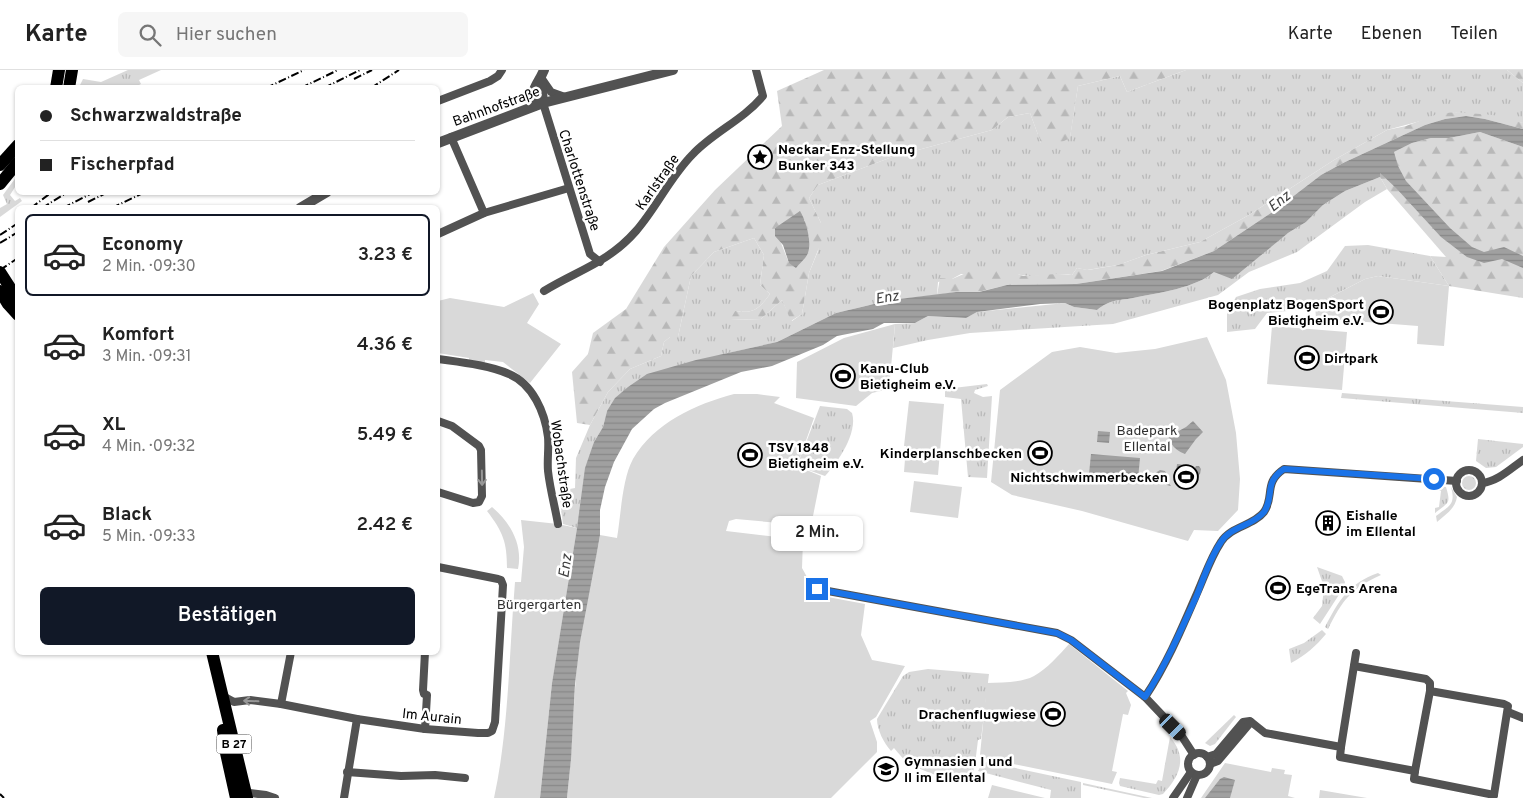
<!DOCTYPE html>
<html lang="de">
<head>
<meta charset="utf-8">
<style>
	:root { --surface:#fff; --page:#f6f6f6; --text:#222; --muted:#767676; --line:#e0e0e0; --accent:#111827 }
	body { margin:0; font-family:Overpass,sans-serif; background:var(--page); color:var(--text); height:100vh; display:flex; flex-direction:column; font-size:19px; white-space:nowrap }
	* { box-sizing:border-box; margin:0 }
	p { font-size:16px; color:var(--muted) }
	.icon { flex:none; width:28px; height:28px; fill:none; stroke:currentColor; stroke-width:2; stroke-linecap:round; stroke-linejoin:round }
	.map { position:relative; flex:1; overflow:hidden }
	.side { position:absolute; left:15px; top:135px; width:425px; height:450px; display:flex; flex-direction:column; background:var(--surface); border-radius:8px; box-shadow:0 1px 4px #0004 }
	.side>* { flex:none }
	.banner { position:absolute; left:15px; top:15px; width:425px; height:110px; border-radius:8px; box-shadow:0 1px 4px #0004; display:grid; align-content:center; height:110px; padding:0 25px; background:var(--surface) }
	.end { position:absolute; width:22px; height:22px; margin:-11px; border:6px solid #1a73e8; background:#fff; box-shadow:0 0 0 2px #fff }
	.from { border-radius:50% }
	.bubble { position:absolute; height:35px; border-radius:8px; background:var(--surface); box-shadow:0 1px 4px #0004; font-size:16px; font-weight:600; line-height:35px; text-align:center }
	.car { position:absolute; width:15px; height:30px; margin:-15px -8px; border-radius:6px; box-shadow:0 0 4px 1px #0007; background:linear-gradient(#222 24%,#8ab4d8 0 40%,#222 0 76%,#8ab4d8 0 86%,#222 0) }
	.banner b { display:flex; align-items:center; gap:18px; height:48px; font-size:19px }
	.banner b+b { border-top:1px solid var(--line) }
	.banner i { width:12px; height:12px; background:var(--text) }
	ul { padding:9px 0 0; list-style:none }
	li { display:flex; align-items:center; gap:15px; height:82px; margin:0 10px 8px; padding:0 15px; border:2px solid transparent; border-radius:8px }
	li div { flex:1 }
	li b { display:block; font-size:19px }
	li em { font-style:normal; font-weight:600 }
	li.current { border-color:var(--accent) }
	li>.icon { width:45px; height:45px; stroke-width:1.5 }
	.cta { display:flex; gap:10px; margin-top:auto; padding:10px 25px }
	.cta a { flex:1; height:58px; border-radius:8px; background:var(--accent); color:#fff; font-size:20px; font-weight:600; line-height:58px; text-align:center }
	header { display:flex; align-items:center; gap:30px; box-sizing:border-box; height:70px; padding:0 25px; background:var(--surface); border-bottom:1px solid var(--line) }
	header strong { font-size:24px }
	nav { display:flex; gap:28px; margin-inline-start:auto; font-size:18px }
	.search { width:350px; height:45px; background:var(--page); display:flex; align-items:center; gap:12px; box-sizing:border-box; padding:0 18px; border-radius:8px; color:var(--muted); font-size:19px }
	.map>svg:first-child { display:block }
	.grass { fill:url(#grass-tufts) }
	.forest { fill:url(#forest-firs); fill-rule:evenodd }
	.park { fill:#d9d9d9 }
	.water { fill:url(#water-rules) }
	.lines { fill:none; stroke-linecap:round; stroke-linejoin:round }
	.minor { stroke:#525252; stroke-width:8 }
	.tertiary { stroke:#525252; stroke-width:10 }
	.primary { stroke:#000; stroke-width:12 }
	.rail { stroke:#000; stroke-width:2; stroke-dasharray:8 2.5 1 2.5; stroke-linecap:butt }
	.oneway { stroke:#979797 }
	.route { stroke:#1a73e8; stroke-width:6 }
	.labels { text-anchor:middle; stroke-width:5; stroke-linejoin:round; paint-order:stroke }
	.shield { fill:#fff; stroke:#4c4c4c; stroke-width:1 }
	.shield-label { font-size:12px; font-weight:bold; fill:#000 }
	.street-label { font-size:14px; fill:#000; stroke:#fff }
	.poi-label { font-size:14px; font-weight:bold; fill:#000; stroke:#fff; text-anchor:start }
	.park-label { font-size:14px; fill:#303030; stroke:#fff }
	.water-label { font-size:15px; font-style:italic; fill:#414141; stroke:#fff }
</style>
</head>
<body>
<header>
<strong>Karte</strong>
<div class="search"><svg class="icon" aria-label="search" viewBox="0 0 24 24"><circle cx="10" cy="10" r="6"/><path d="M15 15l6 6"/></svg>Hier suchen</div>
<nav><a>Karte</a><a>Ebenen</a><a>Teilen</a></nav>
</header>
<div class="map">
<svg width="1523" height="728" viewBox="0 0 1523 728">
	<defs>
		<pattern id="grass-tufts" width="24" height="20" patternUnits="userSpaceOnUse" patternTransform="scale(1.25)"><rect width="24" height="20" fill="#d9d9d9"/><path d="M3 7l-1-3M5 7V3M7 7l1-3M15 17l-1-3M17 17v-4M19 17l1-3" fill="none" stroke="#b8b8b8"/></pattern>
		<pattern id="forest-firs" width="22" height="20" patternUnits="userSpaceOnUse" patternTransform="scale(1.25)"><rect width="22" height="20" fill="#d9d9d9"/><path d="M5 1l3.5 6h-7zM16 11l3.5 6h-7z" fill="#b8b8b8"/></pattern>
		<pattern id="water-rules" width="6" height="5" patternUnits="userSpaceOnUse" patternTransform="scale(1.25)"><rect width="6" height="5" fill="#a0a0a0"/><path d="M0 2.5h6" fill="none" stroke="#888"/></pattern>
	</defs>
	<rect width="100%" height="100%" fill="#fff"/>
	<!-- grass -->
	<g class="grass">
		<polygon points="128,0 161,0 139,10 141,14 135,17 129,17 127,15 123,18 84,17 80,15 83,9 101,12"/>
		<path d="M 1186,0 L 1507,0 L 1523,13 L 1523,53 L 1454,42 L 1387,60 L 1334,90 L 1249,145 L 1200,172 L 1146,185 L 1118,195 L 1087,200 L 1077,198 L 1072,205 C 1055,203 1033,209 1017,204 L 961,204 L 952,209 L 938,212 L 937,225 L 891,230 L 836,243 L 777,272 L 724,284 L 607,341 L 603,357 L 594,372 L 577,458 L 563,454 L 559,421 L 575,418 L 576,388 L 590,355 L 608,322 L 630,299 L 661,286 L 664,272 L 670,267 L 678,267 L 691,206 L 714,182 L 754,168 L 764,185 L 760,215 L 770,224 C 759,239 753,244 735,241 L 731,250 L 761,249 L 782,230 L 792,251 L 802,244 L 809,203 L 818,181 L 821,153 L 809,128 L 818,115 L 892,87 L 992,60 L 1008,47 L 1030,43 L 1041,73 L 1070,67 L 1078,16 L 1120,6 L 1127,22 Z"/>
		<polygon points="17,106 17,114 10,125 15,131 20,128 22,131 0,147 0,138 7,134 3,125"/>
		<path d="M 1380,107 L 1387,119 L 1365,132 L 1297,182 L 1249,202 L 1218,225 L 1113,254 L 970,263 L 928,270 L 893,278 L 895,254 L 915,253 L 928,246 L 965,248 L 977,242 L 1065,233 L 1074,237 L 1097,240 C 1111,229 1117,231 1133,228 C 1158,223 1196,218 1214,202 L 1288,163 L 1306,152 L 1323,135 L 1345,121 Z"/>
		<polygon points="1368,175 1430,186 1449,216 1378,206 1365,209 1307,239 1267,243 1255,259 1227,262 1227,244 1236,227 1260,219 1300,213 1327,201 1345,176"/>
		<polygon points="987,314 988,316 975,320 974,323 983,327 992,326 987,408 968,407 961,329 945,327 945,319"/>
		<polygon points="1342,323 1523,337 1523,343 1341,328"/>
		<path d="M 820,336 L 847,339 L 852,343 C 858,363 838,392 825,406 L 797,396 Z"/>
		<polygon points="1478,369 1523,374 1523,377 1496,397 1486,398 1476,391"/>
		<circle cx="1469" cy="413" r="7"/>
		<path d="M 1437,416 L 1446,417 C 1451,434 1449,432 1435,443 L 1435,438 L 1439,437 L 1441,421 L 1436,420 Z"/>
		<path d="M 1451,417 L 1457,427 C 1455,439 1446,444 1437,452 L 1436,446 C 1449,436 1456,435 1451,417 Z"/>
		<polygon points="1317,497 1342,506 1345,512 1344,517 1320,554 1313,548 1322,536 1324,517"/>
		<path d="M 1378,503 L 1381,505 C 1351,518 1342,531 1328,559 L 1325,557 C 1339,530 1348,514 1378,503 Z"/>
		<path d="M 1322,560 L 1326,564 C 1316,576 1306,585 1291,593 L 1289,579 L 1304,573 Z"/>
		<path d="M 928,599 L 989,604 L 981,669 L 978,670 L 975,694 L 970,714 C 953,711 930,704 914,696 C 905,692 900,685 894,678 L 891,681 C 884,673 877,660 877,649 L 903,606 L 909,602 Z"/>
		<polygon points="1234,645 1236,647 1215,674 1210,676 1205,673"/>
		<path d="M 1170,667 C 1188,687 1180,706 1163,724 L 1159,725 L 1120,716 L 1119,713 L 1120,708 L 1156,714 L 1158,710 L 1162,711 Z"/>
		<polygon points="987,692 1081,712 1081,728 1050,728 1051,720 978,701 982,694"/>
		<polygon points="1083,713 1152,728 1144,728 1083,715"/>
	</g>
	<!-- forest -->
	<g class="forest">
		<path d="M 824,0 L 1186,0 L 1127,22 L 1120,6 L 1078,16 L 1070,68 L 1056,75 L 1041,73 L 1030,43 L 1008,47 L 992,60 L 892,87 L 818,115 L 809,128 L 821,153 L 824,165 L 809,203 L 802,244 L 791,251 L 782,230 L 761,249 L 730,250 L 735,241 C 753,244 759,239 770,224 L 760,215 L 764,185 L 754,168 L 714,182 L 691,206 L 678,267 L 670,267 L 664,272 L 661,286 L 630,299 L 608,322 L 590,355 L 577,353 L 572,302 L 588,284 L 593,263 L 626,239 L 664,177 L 715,120 L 782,56 L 777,21 ZM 805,150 L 805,156 L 809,167 L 789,193 L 775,158 L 787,152 Z"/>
		<polygon points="1507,0 1523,0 1523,13"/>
		<polygon points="1454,42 1493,45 1523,53 1523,59 1485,49 1466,46 1445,49 1425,55 1343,93 1321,105 1274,141 1214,181 1161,201 1076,214 1007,215 978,222 956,222 937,225 940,208 952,209 980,197 1000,197 1023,206 1057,204 1072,205 1077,198 1088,200 1118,195 1146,185 1200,172 1249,145 1334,90 1387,60 1406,56 1435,45"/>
		<polygon points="1480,62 1523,77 1523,228 1449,216 1430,186 1446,187 1387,119 1380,107 1379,103 1394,82 1412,73 1431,68 1449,68"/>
	</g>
	<!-- park -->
	<g class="park">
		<polygon points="1378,206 1449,216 1444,276 1417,274 1418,256 1316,248 1315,235 1365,209"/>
		<polygon points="533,223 539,234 527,253 561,274 530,313 503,292 485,290 485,293 469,290 469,288 438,283 438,231 450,228 504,237"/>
		<polygon points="895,254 889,319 872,323 856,336 796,328 797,292 844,268"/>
		<polygon points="1272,256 1347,262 1342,320 1267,314"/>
		<polygon points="1207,267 1226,310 1236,363 1240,409 1238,440 1218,461 1194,460 1188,471 1082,441 1012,425 991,412 1000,320 1052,282 1080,277 1116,283 1155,279"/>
		<path d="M 734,324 L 757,324 L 780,327 L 774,333 L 814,348 L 797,396 L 821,406 L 811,456 L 736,449 L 729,451 L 726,461 L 803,470 L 802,498 L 817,525 L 865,534 L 861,565 L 872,590 L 905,596 L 876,647 L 870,651 L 877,672 L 877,682 L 831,728 L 567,728 C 573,677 573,626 579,575 C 584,538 594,502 600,465 L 617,468 C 621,445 622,409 633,389 C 654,353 696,334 734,324 Z"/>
		<polygon points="909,331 944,334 938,405 904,402 906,376 904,376"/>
		<polygon points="914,411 962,417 958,448 910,442"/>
		<path d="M 492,437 C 511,453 523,475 518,499 L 507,498 C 507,472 503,462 487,441 Z"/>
		<path d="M 521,450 L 558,454 L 577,458 L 552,613 L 540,728 L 494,728 C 509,659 509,583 515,512 L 521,512 L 524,477 Z"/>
		<path d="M 1069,574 L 1128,621 L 1126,623 L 1131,635 L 1128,645 L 1123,644 L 1112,701 L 1117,702 L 1112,714 L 984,688 L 980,685 L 987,613 C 1002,612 1021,613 1034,606 C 1047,599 1059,585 1069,574 Z"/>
		<polygon points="1225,693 1271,702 1272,698 1285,700 1284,704 1292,705 1288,726 1295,728 1201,728"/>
		<polygon points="992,715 1045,728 988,728"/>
		<polygon points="1320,720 1367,728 1319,728"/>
	</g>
	<!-- water -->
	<g class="water">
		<path d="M 1466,46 L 1485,49 L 1523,59 L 1523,77 L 1480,62 L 1449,68 L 1431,68 L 1412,73 L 1394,82 L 1398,96 L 1406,111 L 1450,158 L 1472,177 L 1484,182 L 1504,177 L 1523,186 L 1523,198 L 1502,189 L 1484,193 L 1467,187 L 1441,167 L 1396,118 L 1380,103 L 1380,107 L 1345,121 L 1323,135 L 1306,152 L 1288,163 L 1232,209 L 1214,202 C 1196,218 1158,223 1133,228 C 1117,231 1111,229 1097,240 L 1074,237 L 1065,233 L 1040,234 L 977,242 L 966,248 L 928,246 L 915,253 L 884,253 L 873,259 L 837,266 L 823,275 L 772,296 L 741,302 L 665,333 L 654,339 L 632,359 L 614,392 L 605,417 L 600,440 L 600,465 L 597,482 L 580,572 L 575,614 L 571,689 L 567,728 L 540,728 L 552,613 L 577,458 L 585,398 L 594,372 L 603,357 L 607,341 L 615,328 L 628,317 L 647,304 L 696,290 L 777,272 L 836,243 L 891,230 L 956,222 L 979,222 L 1007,215 L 1076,214 L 1162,201 L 1214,181 L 1274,141 L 1321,105 L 1343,93 L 1425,55 L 1445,49 Z"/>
		<path d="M 800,141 C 806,151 813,174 807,185 C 805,189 799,194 796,198 L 789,193 L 783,175 L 775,166 L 775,158 Z"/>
		<path d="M 1193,351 L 1203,362 L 1196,369 L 1185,384 C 1172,379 1167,370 1169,357 L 1171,355 L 1174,356 L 1173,361 L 1175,363 L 1186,357 Z"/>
		<polygon points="1098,361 1110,362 1109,373 1097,372"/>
		<circle cx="1040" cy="383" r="7"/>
		<polygon points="1091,384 1140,388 1138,409 1089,404"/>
		<path d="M 1177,394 L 1189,395 L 1189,399 L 1194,400 L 1196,396 L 1199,396 L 1201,399 L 1200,404 L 1188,414 L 1188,419 C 1169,417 1176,407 1177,394 Z"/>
		<polygon points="1160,400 1165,401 1168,407 1166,410 1171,416 1167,415 1164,412 1157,411 1152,405"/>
		<polygon points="1224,707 1235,710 1230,728 1205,728 1220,709"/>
	</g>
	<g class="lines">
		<!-- minor -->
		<g class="minor">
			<polyline points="542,9 551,22 565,27"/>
			<polyline points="438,31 490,11 498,6 502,0"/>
			<polyline points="543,33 590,184 600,192"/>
			<polyline points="451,67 484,143"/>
			<polyline points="438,164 484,143 569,118"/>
			<path d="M 544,221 C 578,200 608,193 636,161 C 657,137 670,107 693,84 C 714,62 743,50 763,26 L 756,0"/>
			<path d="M 438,289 C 459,292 489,295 509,304 C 533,314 545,343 548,367 C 549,378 547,390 548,401 C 550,419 555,437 558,454"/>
			<polyline points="438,351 452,356 479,376 481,380 482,426 479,432 473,433 438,422"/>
			<circle cx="1469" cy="413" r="13"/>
			<path d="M 1482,413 C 1498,411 1510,399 1523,390"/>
			<polyline points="817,519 1057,563 1071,570 1145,627 1181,665 1194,685"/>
			<polyline points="425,582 423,620 424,624 427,625 425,659"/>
			<polyline points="1354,596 1426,609 1430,613 1430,621 1504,634 1508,636 1494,725"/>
			<polyline points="223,626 234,632 250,630 281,634 357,649 425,659 478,663 488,663 492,661 495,652 503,515 501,510 498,509 438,497"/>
			<path d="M 1145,627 C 1167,594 1182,558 1198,521 C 1205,505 1211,487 1221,472 C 1231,456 1253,456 1264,442 C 1275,426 1263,413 1284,399 L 1457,411"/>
			<polyline points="281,634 291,582"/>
			<polyline points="1508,642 1523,648"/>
			<polyline points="1341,677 1356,583"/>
			<circle cx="1199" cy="694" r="11"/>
			<polyline points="1207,687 1216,684 1243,652 1250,651 1265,663 1341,677 1340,687 1415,701 1414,709 1494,725 1493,728"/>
			<polyline points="1210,694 1218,691 1251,652"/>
			<polyline points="1415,701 1430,621"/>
			<polyline points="347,702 401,706 435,705 465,708"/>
			<polyline points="242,722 266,725 275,728"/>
			<polyline points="344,728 357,649"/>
			<polyline points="1173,728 1191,702"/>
			<polyline points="1187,728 1197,705"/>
		</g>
		<!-- tertiary -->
		<g class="tertiary">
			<polyline points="541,8 543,33"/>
			<path d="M 534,36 C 530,18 538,15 544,0"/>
			<polyline points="438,73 543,33 673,0"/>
			<polyline points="300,138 327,122"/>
		</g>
		<!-- primary -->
		<g class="primary">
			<polyline points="56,18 59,0"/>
			<polyline points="69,18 72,0"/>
			<polyline points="0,95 18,75"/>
			<polyline points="0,114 18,92"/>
			<polyline points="0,202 18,230"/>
			<polyline points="0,221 8,234 18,245"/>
			<polyline points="212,582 247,728"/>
			<polyline points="223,660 226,683 236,728"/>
		</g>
		<!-- rail -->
		<g class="rail">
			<polyline points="354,9 372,0"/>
			<polyline points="266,18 304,0"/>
			<polyline points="301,18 338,0"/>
			<polyline points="324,18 360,0"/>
			<polyline points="371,18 399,0"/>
			<polyline points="88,132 108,122"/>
			<polyline points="31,138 52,122"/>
			<polyline points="42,138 68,122"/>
			<polyline points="63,138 94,122"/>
			<polyline points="112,138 145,122"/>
			<polyline points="0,165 18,153"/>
			<polyline points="0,173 18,162"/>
			<polyline points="0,200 18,188"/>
			<polyline points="0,724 4,728"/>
		</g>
	</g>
	<!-- one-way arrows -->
	<defs><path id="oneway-shaft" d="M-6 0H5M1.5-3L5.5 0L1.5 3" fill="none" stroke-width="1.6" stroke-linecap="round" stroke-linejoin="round" transform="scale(1.25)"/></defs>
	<g class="oneway">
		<use href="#oneway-shaft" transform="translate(482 408) rotate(89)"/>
		<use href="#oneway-shaft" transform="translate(251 631) rotate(-178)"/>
	</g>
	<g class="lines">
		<!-- route -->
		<path class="route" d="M 817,519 L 1057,563 L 1071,570 L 1145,627 C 1166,595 1181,560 1197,525 C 1204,507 1210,488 1221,472 C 1231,456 1253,456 1264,442 C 1275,426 1263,413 1284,399 L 1434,409"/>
	</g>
	<!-- icons -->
	<defs>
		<g id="sight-ring" transform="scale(1.25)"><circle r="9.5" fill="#fff" stroke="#000" stroke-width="1.5"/><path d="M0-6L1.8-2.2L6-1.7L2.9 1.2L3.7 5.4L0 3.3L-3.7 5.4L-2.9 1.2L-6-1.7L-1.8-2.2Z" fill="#000"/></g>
		<g id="stadium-ring" transform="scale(1.25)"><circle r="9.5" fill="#fff" stroke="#000" stroke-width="1.5"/><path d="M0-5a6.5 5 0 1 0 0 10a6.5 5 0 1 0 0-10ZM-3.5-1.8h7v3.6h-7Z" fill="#000"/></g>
		<g id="building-ring" transform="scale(1.25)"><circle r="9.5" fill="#fff" stroke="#000" stroke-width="1.5"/><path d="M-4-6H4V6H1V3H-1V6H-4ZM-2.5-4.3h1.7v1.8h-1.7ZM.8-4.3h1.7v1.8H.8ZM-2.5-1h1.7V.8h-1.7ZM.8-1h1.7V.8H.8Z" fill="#000"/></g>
		<g id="school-ring" transform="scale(1.25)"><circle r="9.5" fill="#fff" stroke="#000" stroke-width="1.5"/><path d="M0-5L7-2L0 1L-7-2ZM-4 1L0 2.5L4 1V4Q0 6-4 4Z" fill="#000"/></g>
	</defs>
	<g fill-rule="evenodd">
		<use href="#sight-ring" x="760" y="87"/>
		<use href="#stadium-ring" x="1381" y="242"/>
		<use href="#stadium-ring" x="1307" y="288"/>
		<use href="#stadium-ring" x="843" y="306"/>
		<use href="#stadium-ring" x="1040" y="383"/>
		<use href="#stadium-ring" x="750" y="385"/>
		<use href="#stadium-ring" x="1186" y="407"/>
		<use href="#building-ring" x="1328" y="453"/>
		<use href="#stadium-ring" x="1278" y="518"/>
		<use href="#stadium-ring" x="1053" y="644"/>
		<use href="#school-ring" x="886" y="699"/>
	</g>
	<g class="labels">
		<!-- shield labels -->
		<rect class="shield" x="216.5" y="664.5" width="35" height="19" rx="4"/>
		<g class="shield-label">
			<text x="234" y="678">B 27</text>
		</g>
		<!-- street labels -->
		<g class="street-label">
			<text transform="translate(496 36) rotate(-20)" y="5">Bahnhofstraße</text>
			<text transform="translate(580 110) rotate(72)" y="5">Charlottenstraße</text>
			<text transform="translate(657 112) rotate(-55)" y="5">Karlstraße</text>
			<text transform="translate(562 394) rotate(82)" y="5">Wobachstraße</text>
			<text transform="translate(432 646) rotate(6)" y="5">Im Aurain</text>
		</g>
		<!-- poi labels -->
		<g class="poi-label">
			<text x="778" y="84">Neckar-Enz-Stellung<tspan x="778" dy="16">Bunker 343</tspan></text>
			<text x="1364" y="239" text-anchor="end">Bogenplatz BogenSport<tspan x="1364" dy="16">Bietigheim e.V.</tspan></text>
			<text x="1324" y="293">Dirtpark</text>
			<text x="860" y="303">Kanu-Club<tspan x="860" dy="16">Bietigheim e.V.</tspan></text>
			<text x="768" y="382">TSV 1848<tspan x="768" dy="16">Bietigheim e.V.</tspan></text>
			<text x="1022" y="388" text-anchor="end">Kinderplanschbecken</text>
			<text x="1168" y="412" text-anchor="end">Nichtschwimmerbecken</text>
			<text x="1346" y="450">Eishalle<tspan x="1346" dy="16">im Ellental</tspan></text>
			<text x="1296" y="523">EgeTrans Arena</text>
			<text x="1036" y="649" text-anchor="end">Drachenflugwiese</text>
			<text x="904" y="696">Gymnasien I und<tspan x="904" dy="16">II im Ellental</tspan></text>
		</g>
		<!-- park labels -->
		<g class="park-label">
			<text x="1147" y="365">Badepark<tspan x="1147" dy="16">Ellental</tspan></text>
			<text x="539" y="539">Bürgergarten</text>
		</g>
		<!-- water labels -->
		<g class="water-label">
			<text transform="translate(1279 131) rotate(-38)" y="5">Enz</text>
			<text transform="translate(887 227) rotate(-9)" y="5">Enz</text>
			<text transform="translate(565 496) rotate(-82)" y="5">Enz</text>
		</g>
	</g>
</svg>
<i class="end from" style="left:1434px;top:409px"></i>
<i class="end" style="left:817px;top:519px"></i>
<div class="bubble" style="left:771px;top:446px;width:92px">2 Min.</div>
<i class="car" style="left:1173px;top:657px;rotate:135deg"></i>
<div class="banner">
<b><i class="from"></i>Schwarzwaldstraße</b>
<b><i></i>Fischerpfad</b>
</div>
<section class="side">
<ul>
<li class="current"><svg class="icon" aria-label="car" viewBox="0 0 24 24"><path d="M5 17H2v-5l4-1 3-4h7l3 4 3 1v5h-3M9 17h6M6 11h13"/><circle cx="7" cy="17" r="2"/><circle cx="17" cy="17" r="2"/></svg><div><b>Economy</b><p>2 Min. · 09:30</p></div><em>3.23 €</em></li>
<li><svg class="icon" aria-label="car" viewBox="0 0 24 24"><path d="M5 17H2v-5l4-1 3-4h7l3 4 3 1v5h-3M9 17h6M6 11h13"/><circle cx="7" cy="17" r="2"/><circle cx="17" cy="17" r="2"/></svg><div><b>Komfort</b><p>3 Min. · 09:31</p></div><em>4.36 €</em></li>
<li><svg class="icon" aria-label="car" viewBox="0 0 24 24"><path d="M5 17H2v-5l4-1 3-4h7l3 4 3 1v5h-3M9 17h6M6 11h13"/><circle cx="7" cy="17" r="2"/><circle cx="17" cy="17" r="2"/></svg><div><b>XL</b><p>4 Min. · 09:32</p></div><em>5.49 €</em></li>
<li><svg class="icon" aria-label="car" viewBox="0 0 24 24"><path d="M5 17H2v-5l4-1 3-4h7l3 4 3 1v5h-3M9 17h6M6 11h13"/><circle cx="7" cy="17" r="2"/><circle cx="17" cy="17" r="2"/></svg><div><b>Black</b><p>5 Min. · 09:33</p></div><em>2.42 €</em></li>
</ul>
<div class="cta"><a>Bestätigen</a></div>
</section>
</div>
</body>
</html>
